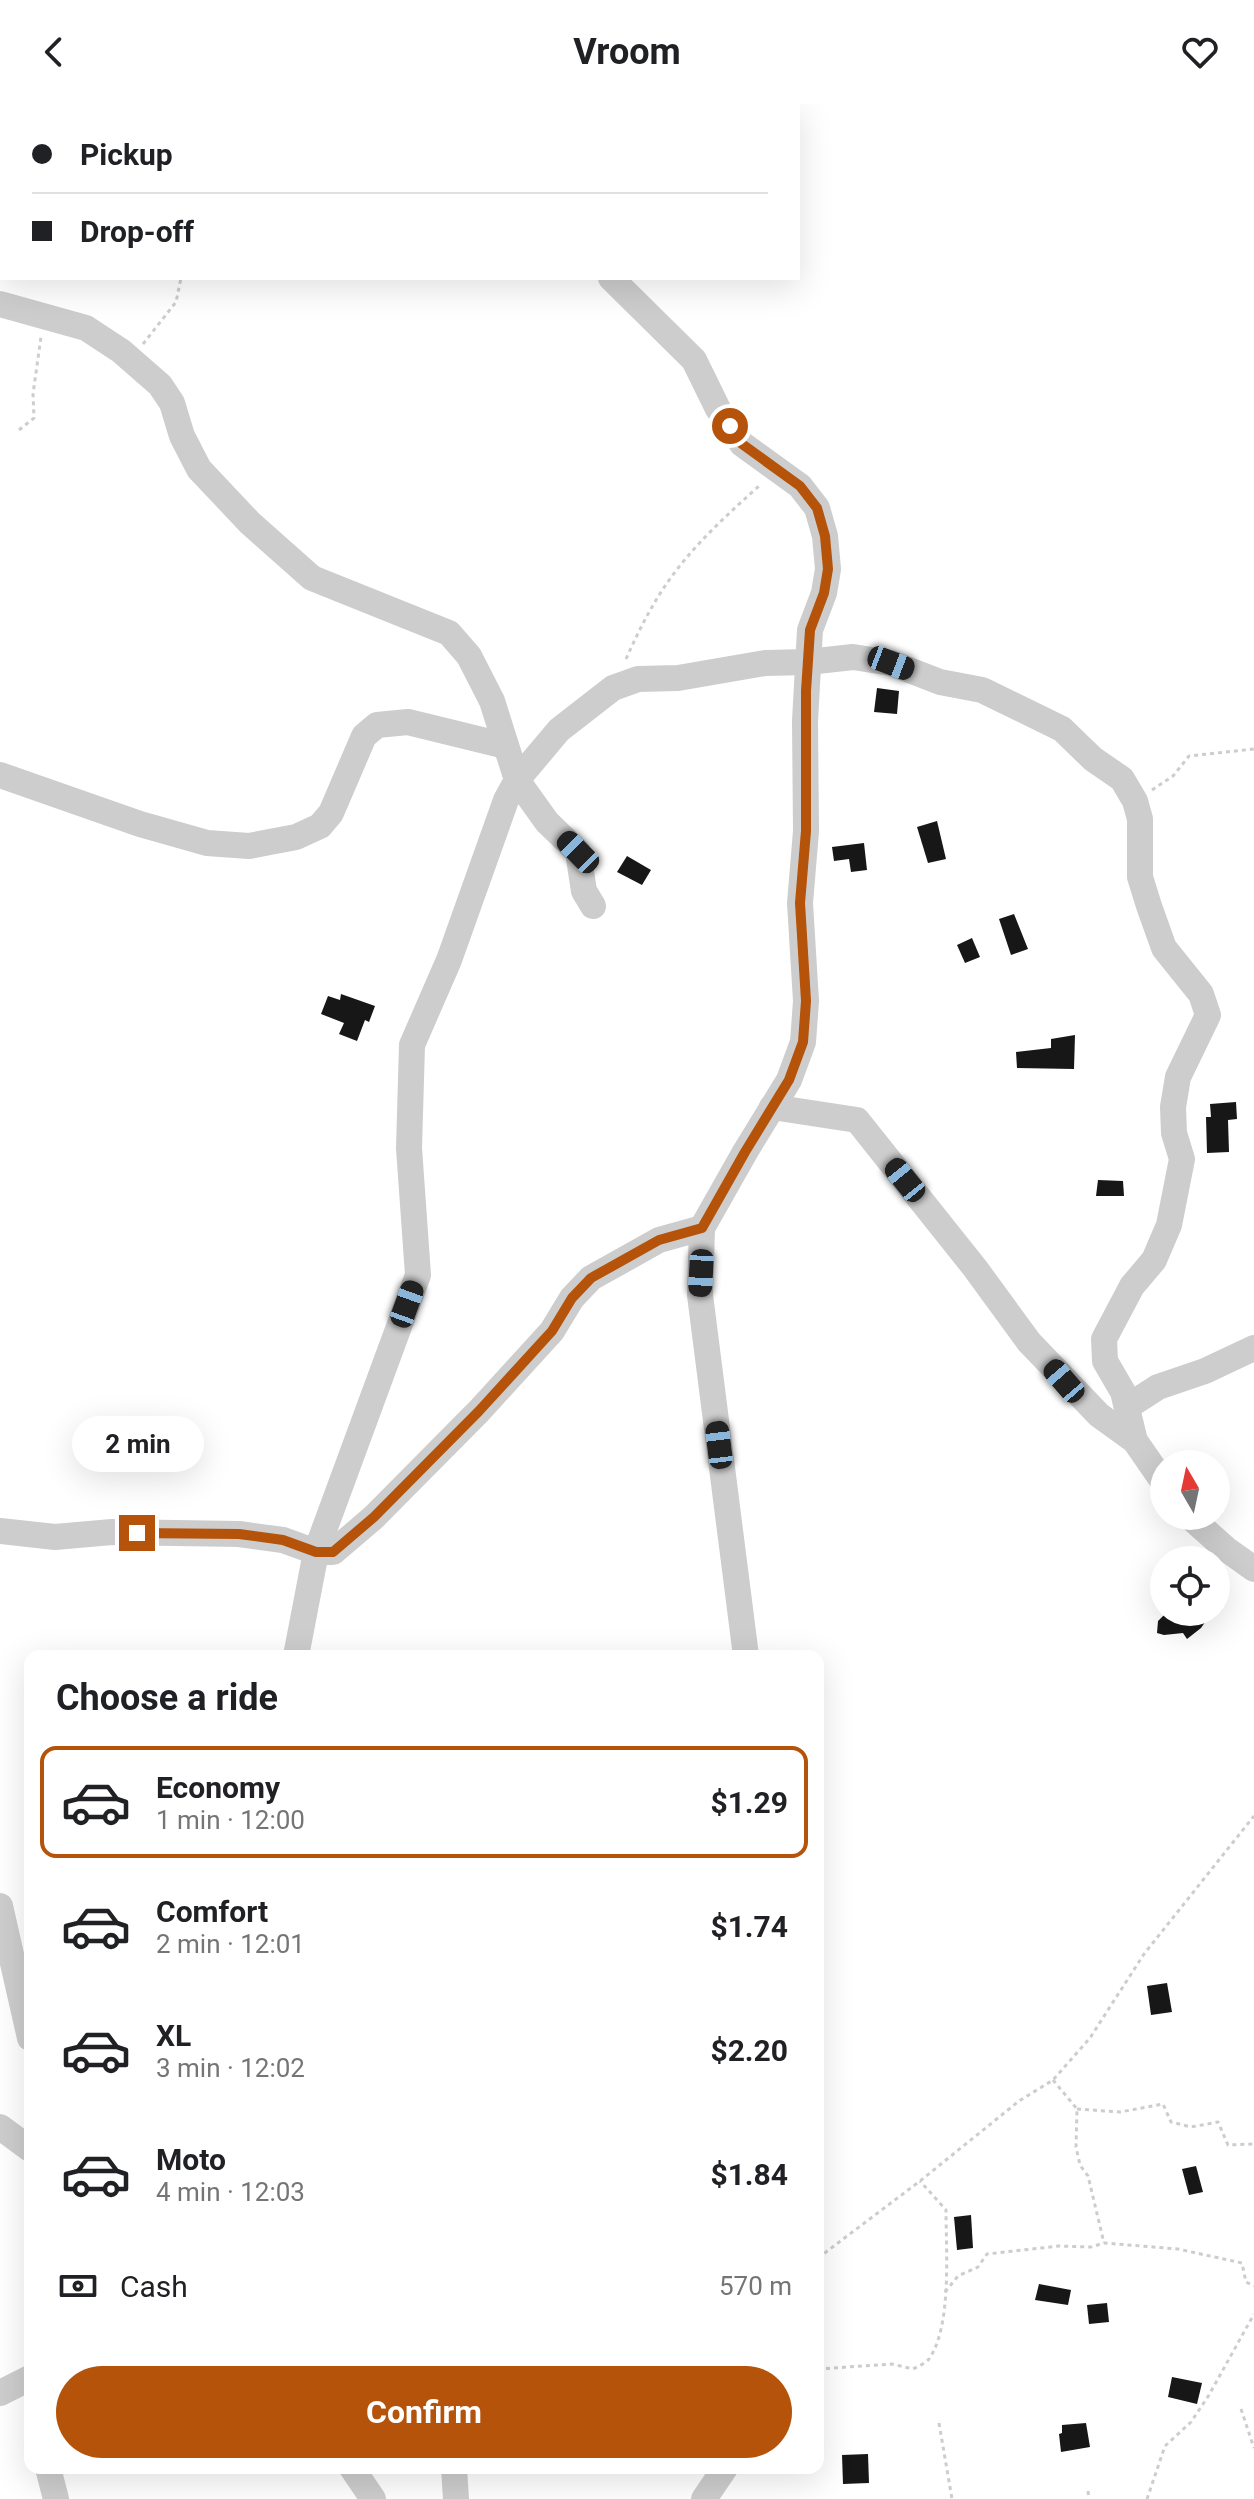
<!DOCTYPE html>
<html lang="en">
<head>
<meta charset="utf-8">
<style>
	:root { --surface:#fff; --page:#f2f2f2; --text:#202124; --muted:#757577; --line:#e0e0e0; --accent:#b45309 }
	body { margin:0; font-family:Roboto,sans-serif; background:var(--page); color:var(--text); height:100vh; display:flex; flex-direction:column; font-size:30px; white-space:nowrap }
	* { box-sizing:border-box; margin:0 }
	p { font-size:26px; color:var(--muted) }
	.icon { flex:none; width:44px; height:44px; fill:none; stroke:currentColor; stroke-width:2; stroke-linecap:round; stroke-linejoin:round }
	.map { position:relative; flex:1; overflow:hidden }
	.sheet { position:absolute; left:24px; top:1546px; width:800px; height:824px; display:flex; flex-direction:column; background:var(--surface); border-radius:16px; box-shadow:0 8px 32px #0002 }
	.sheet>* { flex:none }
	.banner { position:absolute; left:0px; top:0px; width:800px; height:176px; box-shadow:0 8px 32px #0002; display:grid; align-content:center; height:176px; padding:0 32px; background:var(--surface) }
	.needle { width:52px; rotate:351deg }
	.fabs { position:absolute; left:1150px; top:1346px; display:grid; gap:16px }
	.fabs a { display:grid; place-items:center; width:80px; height:80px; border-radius:50%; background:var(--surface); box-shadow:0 8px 32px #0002; font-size:40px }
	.end { position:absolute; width:36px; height:36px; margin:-18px; border:10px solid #b45309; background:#fff; box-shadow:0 0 0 4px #fff }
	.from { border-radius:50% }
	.bubble { position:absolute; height:56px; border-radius:28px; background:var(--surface); box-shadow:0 8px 32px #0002; font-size:26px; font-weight:700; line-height:56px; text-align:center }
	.car { position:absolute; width:24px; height:48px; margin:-24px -12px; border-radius:10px; box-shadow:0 0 6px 2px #0007; background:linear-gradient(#222 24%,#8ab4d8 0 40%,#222 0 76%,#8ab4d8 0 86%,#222 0) }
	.banner b { display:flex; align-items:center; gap:28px; height:76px; font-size:30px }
	.banner b+b { border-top:2px solid var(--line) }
	.banner i { width:20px; height:20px; background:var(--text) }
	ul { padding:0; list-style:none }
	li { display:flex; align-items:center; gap:24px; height:112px; margin:0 16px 12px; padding:0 16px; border:4px solid transparent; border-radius:16px }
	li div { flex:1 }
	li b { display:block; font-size:30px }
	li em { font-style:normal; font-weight:700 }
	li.active { border-color:var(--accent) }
	li>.icon { width:72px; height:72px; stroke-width:1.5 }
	h2 { padding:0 32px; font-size:36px; line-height:96px }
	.pay { display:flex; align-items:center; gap:20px; height:88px; padding:0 32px; font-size:30px }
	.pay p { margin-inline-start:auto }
	.primary-button { display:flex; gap:16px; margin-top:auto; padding:16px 32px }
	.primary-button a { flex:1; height:92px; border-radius:48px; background:var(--accent); color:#fff; font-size:32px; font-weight:700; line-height:92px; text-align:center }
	header { display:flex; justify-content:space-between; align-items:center; height:104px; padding:0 32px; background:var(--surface); font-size:36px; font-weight:700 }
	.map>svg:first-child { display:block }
	.building { fill:#171717 }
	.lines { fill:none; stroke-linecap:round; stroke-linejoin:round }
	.path { stroke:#cdcdcd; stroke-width:3; stroke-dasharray:4 4; stroke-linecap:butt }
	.minor { stroke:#cdcdcd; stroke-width:26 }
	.route { stroke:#b45309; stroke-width:10 }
</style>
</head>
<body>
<header><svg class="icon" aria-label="back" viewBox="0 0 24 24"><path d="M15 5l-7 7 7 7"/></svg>Vroom<svg class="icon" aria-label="heart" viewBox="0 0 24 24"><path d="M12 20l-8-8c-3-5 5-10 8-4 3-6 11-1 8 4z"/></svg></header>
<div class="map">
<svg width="1254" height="2395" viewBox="0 0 1254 2395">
	<rect width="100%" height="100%" fill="#fff"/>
	<!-- building -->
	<g class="building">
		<polygon points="877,584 899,587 897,610 874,608"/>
		<polygon points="937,717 946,755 928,759 917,723"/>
		<polygon points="864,739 867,766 851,768 849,755 834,757 832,743"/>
		<polygon points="627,752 651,766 642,781 617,768"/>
		<polygon points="1014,810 1028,845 1011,851 999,815"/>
		<polygon points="972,834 980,853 965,859 957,841"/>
		<polygon points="341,890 375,902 369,918 365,916 357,937 339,930 344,919 321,910 328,892 340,896"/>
		<polygon points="1075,931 1074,965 1017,964 1016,948 1051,944 1051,935"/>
		<polygon points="1236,998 1237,1015 1228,1016 1229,1048 1207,1049 1206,1013 1211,1013 1210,1000"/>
		<polygon points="1098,1076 1123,1077 1124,1092 1096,1092"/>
		<polygon points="1167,1508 1212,1508 1201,1524 1187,1535 1183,1529 1164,1531 1157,1529 1158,1517"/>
		<polygon points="1167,1879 1172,1908 1151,1911 1147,1882"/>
		<polygon points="1196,2062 1203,2088 1189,2091 1182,2065"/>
		<polygon points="971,2111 973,2144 957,2146 954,2113"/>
		<polygon points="1039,2180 1071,2186 1068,2201 1035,2196"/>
		<polygon points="1107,2199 1109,2218 1089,2220 1087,2201"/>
		<polygon points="1172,2273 1202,2279 1197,2300 1168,2293"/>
		<polygon points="1086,2319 1090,2343 1061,2348 1059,2330 1062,2329 1062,2321"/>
		<polygon points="868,2350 869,2379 843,2380 842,2351"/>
	</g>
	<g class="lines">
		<!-- path -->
		<g class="path">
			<polyline points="225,2 226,0"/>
			<polyline points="143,240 176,198 181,174"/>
			<polyline points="19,326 34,314 33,290 41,233"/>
			<path d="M 626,555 C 639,526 653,498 672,472 C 697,438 728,410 759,382"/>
			<polyline points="1152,686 1173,672 1189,652 1254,645"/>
			<polyline points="1053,1976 1077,2005 1076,2043 1080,2061 1088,2072 1104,2139"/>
			<polyline points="1077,2005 1120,2008 1163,2000 1171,2018 1191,2023 1218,2018 1228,2041 1254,2040"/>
			<polyline points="818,2154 920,2077 1019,1997 1053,1976 1090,1934 1144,1850 1254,1712"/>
			<polyline points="945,2188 958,2172 978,2163 987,2150 1059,2142 1091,2143 1104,2139 1178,2145 1242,2159 1246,2178 1254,2182"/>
			<path d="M 818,2265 L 892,2260 L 913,2265 C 917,2263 926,2259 929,2255 C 952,2222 946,2147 946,2106 L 920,2077"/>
			<polyline points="1241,2305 1254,2344"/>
			<polyline points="939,2319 952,2395"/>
			<polyline points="1088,2387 1089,2395"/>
			<polyline points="1147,2395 1165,2342 1191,2318 1209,2291 1254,2210"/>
		</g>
		<!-- minor -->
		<g class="minor">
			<polyline points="448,0 450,2"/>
			<polyline points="0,200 86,224 121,247 160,281 172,299 182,332 199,365 250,419 312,474 449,529 469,552 492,597 517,676 547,718 578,748 584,787 593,802"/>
			<polyline points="0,671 140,720 207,739 249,742 296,733 320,722 331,709 364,632 377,621 408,618 506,642"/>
			<polyline points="772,1003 857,1016 975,1164 1029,1238 1099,1311 1135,1337 1164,1379"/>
			<polyline points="702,1124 700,1191 746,1552"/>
			<polyline points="1127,1303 1158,1283 1205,1267 1254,1244"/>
			<polyline points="1189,1412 1226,1445 1254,1465"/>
			<polyline points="0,1427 55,1433 112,1428 239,1430 283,1436 316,1448 333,1448 374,1413 479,1307 552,1227 572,1194 591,1174 659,1136 702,1124 745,1048 789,976 803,938 806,897 800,799 806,727 805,617 810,526 824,489 828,465 825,432 817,404 800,382 742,340 718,305 694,256 611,174"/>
			<polyline points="296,1552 316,1448 418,1171 409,1044 412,941 449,856 506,696 517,676 559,626 613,584 638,575 678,574 765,559 808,558 853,553 891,559 940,578 982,586 1062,625 1093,655 1122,675 1135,697 1140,715 1140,773 1149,802 1164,844 1201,890 1208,911 1178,973 1173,1003 1174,1029 1182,1055 1169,1121 1154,1156 1132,1182 1104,1235 1105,1257 1123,1288 1135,1337"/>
			<polyline points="0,1802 30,1934"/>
			<polyline points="0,2023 30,2045"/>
			<polyline points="0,2289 30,2274"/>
			<polyline points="48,2364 56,2395"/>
			<polyline points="352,2364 373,2395"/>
			<polyline points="454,2364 456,2395"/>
			<polyline points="704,2395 725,2364"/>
		</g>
	</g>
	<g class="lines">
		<!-- route -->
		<polyline class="route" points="137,1429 239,1430 283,1436 316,1448 333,1448 374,1413 479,1307 552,1227 572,1194 591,1174 659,1136 702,1124 745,1048 789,976 803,938 806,897 800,799 806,727 806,587 810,526 824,489 828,465 825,432 817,404 800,382 742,340 730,322"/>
	</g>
</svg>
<div class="fabs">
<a><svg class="needle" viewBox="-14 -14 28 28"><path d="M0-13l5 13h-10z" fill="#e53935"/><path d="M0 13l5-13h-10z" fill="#757577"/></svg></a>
<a><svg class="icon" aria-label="locate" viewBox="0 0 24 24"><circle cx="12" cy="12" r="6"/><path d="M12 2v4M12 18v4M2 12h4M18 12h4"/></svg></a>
</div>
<i class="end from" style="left:730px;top:322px"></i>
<i class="end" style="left:137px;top:1429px"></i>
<div class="bubble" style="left:72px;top:1312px;width:132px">2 min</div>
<i class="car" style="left:891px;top:559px;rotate:111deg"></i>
<i class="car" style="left:578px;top:748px;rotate:315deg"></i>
<i class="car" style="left:905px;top:1076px;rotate:321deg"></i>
<i class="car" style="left:701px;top:1169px;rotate:183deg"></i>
<i class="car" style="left:407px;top:1200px;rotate:20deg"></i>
<i class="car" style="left:1064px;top:1277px;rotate:319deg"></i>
<i class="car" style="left:719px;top:1341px;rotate:353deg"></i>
<div class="banner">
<b><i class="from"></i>Pickup</b>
<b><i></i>Drop-off</b>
</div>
<section class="sheet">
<h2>Choose a ride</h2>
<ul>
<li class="active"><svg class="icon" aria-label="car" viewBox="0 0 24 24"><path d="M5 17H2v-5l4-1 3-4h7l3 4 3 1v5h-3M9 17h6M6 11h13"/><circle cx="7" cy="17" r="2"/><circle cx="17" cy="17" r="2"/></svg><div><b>Economy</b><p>1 min · 12:00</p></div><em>$1.29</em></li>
<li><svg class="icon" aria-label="car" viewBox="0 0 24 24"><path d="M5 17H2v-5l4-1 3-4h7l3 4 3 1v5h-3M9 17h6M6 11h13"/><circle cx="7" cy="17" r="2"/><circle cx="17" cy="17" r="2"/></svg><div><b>Comfort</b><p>2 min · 12:01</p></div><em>$1.74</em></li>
<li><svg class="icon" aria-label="car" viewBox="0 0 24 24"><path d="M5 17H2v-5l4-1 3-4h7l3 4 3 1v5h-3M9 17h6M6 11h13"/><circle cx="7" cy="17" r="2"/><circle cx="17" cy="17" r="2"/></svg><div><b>XL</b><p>3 min · 12:02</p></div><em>$2.20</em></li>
<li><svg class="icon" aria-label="car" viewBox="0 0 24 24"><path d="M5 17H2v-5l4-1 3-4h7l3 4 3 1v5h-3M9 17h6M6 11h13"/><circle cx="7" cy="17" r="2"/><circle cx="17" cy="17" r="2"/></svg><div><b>Moto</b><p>4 min · 12:03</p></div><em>$1.84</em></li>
</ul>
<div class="pay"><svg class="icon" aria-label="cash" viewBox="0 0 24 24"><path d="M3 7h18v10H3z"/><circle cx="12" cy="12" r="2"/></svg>Cash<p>570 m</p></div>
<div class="primary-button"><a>Confirm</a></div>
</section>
</div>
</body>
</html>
